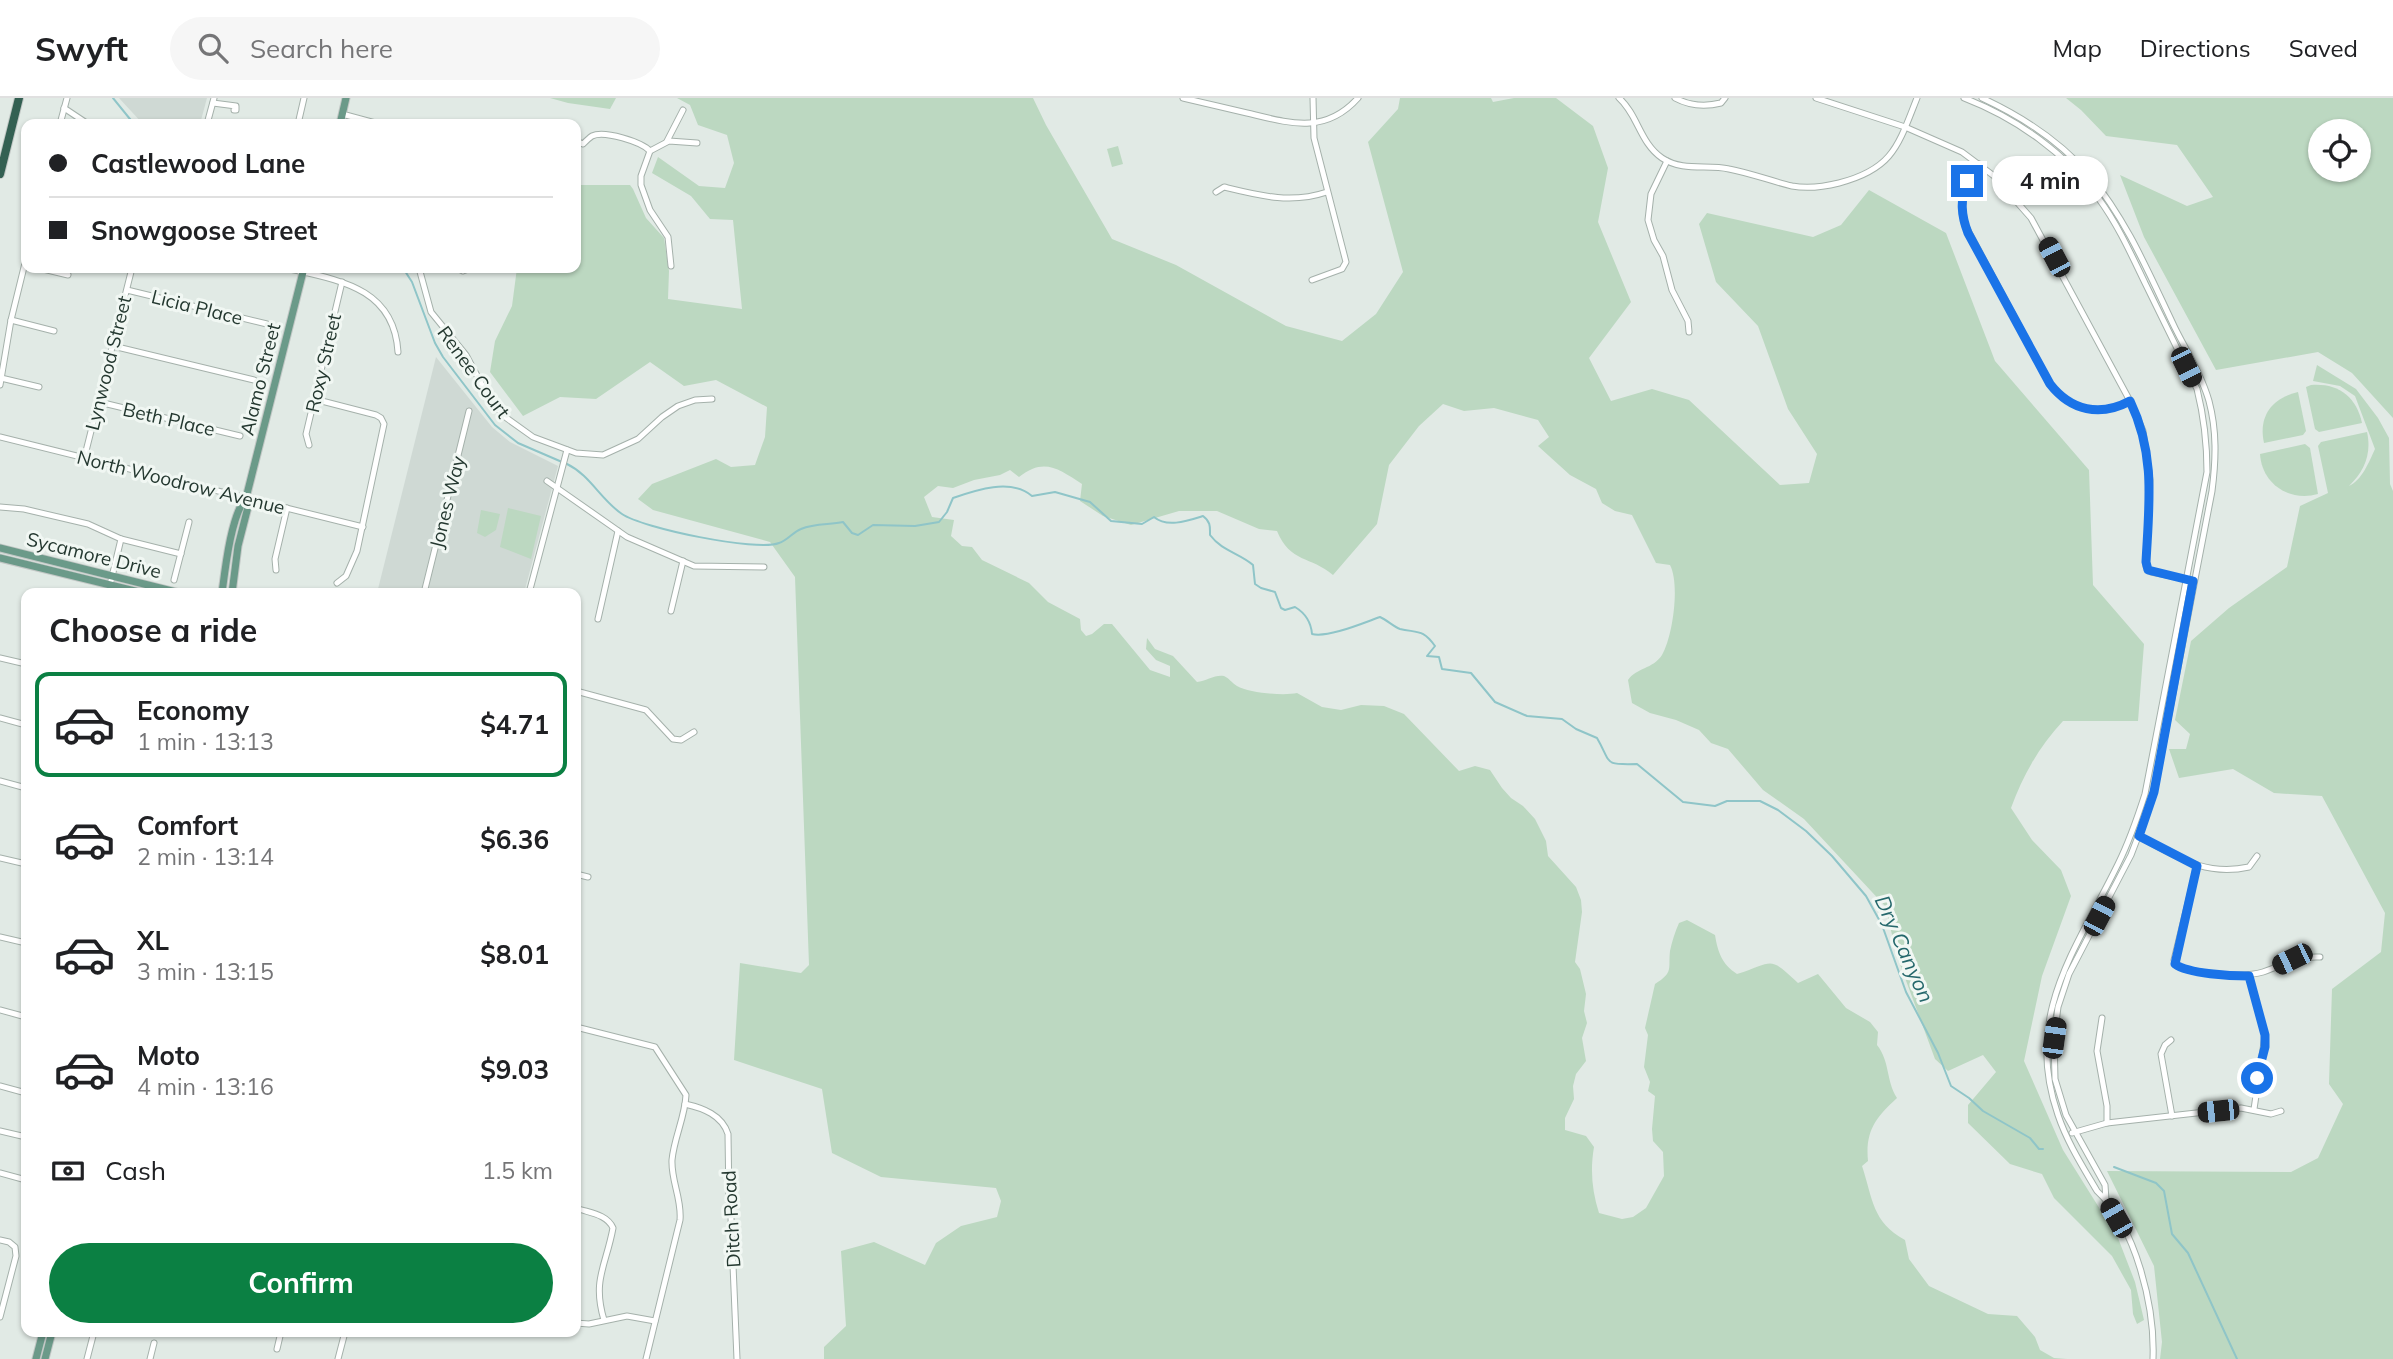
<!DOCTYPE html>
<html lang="en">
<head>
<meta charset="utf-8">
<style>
	:root { --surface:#fff; --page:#f6f6f6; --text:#202124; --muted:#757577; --line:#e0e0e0; --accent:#0b8043 }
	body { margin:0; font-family:Mulish,sans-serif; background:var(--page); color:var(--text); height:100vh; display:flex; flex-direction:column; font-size:26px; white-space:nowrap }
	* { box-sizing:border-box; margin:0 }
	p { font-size:23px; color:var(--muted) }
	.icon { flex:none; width:38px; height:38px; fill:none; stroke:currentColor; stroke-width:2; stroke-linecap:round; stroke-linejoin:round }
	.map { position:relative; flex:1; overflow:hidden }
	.side { position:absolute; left:21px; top:490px; width:560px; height:749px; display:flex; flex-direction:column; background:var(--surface); border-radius:14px; box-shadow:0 2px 5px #0004 }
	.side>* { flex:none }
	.banner { position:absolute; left:21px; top:21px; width:560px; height:154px; border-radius:14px; box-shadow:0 2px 5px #0004; display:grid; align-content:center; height:154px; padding:0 28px; background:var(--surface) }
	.fabs { position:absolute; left:2308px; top:21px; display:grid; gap:14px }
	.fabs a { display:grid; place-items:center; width:63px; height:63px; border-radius:50%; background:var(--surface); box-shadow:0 2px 5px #0004; font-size:35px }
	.end { position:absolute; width:32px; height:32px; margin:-16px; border:9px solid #1a73e8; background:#fff; box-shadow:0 0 0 4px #fff }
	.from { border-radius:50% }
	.bubble { position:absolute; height:49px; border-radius:24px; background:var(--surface); box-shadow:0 2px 5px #0004; font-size:23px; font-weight:700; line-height:49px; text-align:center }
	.car { position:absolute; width:21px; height:42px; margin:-21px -10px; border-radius:9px; box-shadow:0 0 5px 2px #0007; background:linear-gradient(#222 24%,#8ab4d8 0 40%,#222 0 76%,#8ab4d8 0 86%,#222 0) }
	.banner b { display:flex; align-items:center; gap:24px; height:66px; font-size:26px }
	.banner b+b { border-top:2px solid var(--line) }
	.banner i { width:18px; height:18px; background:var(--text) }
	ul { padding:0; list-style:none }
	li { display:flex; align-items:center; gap:21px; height:105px; margin:0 14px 10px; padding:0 14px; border:4px solid transparent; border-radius:14px }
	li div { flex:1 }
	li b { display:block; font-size:26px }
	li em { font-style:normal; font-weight:700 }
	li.selected { border-color:var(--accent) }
	li>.icon { width:63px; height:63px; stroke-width:1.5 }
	h2 { padding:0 28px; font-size:32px; line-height:84px }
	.pay { display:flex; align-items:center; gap:18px; height:77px; padding:0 28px; font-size:26px }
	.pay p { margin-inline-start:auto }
	.primary-button { display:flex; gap:14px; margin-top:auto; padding:14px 28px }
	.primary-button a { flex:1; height:80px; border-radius:42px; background:var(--accent); color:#fff; font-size:28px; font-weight:700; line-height:80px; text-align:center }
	header { display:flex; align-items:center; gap:42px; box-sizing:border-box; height:98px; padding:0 35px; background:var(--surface); border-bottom:2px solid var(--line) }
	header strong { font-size:33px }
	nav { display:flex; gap:38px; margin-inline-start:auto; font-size:24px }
	.search { width:490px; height:63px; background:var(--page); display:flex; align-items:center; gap:18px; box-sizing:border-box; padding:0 24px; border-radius:38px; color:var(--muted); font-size:26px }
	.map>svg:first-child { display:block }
	.built { fill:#cfd9d4 }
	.green { fill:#bcd8c1; fill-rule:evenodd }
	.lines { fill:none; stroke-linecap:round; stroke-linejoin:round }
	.stream { stroke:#8fc5c8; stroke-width:2 }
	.minor-casing { stroke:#a5b1ab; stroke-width:7 }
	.major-casing { stroke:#c2c7c5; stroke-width:9 }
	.highway-casing { stroke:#c2c7c5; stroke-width:10 }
	.minor { stroke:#fff; stroke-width:5 }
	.major { stroke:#6b9a89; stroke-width:7 }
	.highway { stroke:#336052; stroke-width:8 }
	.route { stroke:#1a73e8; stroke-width:9 }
	.labels { text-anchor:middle; stroke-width:6; stroke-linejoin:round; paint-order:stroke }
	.street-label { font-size:19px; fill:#243830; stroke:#f1f7f3 }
	.water-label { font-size:21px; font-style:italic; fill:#25686c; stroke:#f1f7f3 }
</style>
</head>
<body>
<header>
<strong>Swyft</strong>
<div class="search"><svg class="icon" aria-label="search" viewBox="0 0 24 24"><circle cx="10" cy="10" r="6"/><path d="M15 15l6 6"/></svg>Search here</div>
<nav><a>Map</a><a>Directions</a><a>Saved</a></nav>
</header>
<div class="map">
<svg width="2393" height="1261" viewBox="0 0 2393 1261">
	<rect width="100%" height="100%" fill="#e1eae5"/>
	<!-- built -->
	<g class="built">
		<polygon points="119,0 207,0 200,26 143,26"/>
		<polygon points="436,259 492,329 510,344 558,368 524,495 377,495"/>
	</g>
	<!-- green -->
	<g class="green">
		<polygon points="550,0 616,0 610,11 568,5"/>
		<path d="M 677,0 L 1033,0 L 1046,27 L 1112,141 L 1176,167 L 1286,228 L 1342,243 L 1376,216 L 1403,174 L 1368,44 L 1398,11 L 1400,0 L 1491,0 L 1493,4 L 1514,0 L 1556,0 L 1593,28 L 1608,70 L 1598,124 L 1631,204 L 1589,260 L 1611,303 L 1652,291 L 1689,302 L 1780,387 L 1809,385 L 1817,356 L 1788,311 L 1758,228 L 1716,184 L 1699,126 L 1707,115 L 1813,139 L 1841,127 L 1869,92 L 1946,135 L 1995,263 L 2089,372 L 2093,487 L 2144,546 L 2138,623 L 2063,623 C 2039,649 2023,677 2011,710 L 2032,742 L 2061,772 L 2071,798 L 2042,878 L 2024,963 L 2063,1052 L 2118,1140 L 2135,1184 L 2144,1222 L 2137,1226 L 2133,1216 L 2131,1192 L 2112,1158 L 2054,1100 L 2042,1076 L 2010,1066 L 1968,1025 L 1968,1007 L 1996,974 L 1983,957 L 1948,973 L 1935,961 L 1898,861 L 1885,808 L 1804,721 L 1763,692 L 1728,651 L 1711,645 L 1699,632 L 1676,622 L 1650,615 L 1632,605 L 1628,582 C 1636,570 1653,571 1662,557 C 1673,538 1680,486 1670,467 L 1656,465 L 1632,417 L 1615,413 L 1602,405 L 1596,391 L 1570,377 L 1538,348 L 1549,339 L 1538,322 L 1494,310 L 1464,313 L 1443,306 L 1419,328 L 1389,367 L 1377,426 L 1333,477 C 1311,458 1290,465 1277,433 L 1259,431 L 1217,413 L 1179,413 L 1131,427 L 1103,418 L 1080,403 L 1082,386 C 1059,371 1044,359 1019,379 L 1010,372 L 1000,377 L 974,382 L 953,390 L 938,388 L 924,399 L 932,419 L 954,422 L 951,438 L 962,448 L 972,449 L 982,462 L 1029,485 L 1048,504 L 1080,521 L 1081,532 L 1086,538 L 1092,536 L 1104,526 L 1112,526 L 1150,572 L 1170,579 L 1170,568 L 1156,562 L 1146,551 L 1147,540 L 1155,551 L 1173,558 L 1197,584 C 1206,583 1216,576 1224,578 C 1229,580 1232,585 1237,588 C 1249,595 1284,598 1297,595 L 1322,609 L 1341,612 L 1361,607 L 1384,608 L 1404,616 L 1459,673 L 1475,668 L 1490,672 L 1502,690 L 1511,700 L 1523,708 L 1535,721 L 1546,743 L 1548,758 L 1576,789 L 1581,802 L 1582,814 L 1575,864 L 1580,871 L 1586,896 L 1584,913 L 1587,925 L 1582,940 L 1586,963 L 1576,976 L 1573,988 L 1574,1001 L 1565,1020 L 1565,1032 L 1586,1038 L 1594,1049 C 1590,1072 1592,1093 1599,1115 L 1622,1121 L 1633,1119 L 1646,1110 L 1664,1078 L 1663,1054 L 1653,1043 L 1652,1031 L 1655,998 L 1648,993 L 1650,984 L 1644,969 L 1648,937 L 1645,930 L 1655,886 C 1674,874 1668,871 1670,853 C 1672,843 1675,834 1679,825 L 1687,822 L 1715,837 C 1718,855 1722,866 1737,876 C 1775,864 1768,857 1798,885 L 1818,876 L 1846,910 L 1870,924 L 1878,934 L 1877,947 C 1890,963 1886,983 1897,1000 C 1876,1019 1865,1033 1868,1063 L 1862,1068 C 1873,1101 1872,1124 1905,1142 L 1909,1161 L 1929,1188 L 1988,1216 L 2017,1218 L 2035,1239 L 2040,1252 L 2054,1260 L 2067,1261 L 824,1261 L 824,1249 L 846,1228 L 841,1153 L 874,1144 L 925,1167 L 936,1145 L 961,1128 L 997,1119 L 1001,1103 L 996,1090 L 881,1079 L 832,1055 L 822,991 L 734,962 L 740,865 L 801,875 L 809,867 L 795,479 L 770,444 L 653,412 L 638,401 L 652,386 L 716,361 L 731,369 L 755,367 L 765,339 L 767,309 L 716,282 L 684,288 L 650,264 L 596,301 L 560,299 L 523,318 L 490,274 L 495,243 L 512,208 L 517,170 L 576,170 L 576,87 L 630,87 L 633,91 L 646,120 L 664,140 L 669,173 L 668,201 L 742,211 L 733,122 L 710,121 L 691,98 L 652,75 L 658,59 L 699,88 L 725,90 L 734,65 L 727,37 L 698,27 L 690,7 Z"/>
		<path d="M 2066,0 L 2393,0 L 2393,320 L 2352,275 L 2318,254 L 2216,272 L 2144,139 L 2120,77 L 2187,108 L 2213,99 L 2177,47 L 2106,38 L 2081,12 ZM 2320,33 L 2359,33 L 2359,72 L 2320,72 Z"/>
		<polygon points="1118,48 1123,66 1112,69 1107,51"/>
		<path d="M 2317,267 L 2356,291 L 2378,320 L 2389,340 L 2390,386 L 2393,393 L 2393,1261 L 2160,1261 L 2162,1244 L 2154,1168 L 2107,1073 L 2291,1074 L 2318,1060 L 2343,1006 L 2329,986 L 2332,891 L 2381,854 L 2385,815 L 2322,698 L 2274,695 L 2233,671 L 2179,680 L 2169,651 L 2186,651 L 2190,636 L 2175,622 L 2191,543 L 2229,510 L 2287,469 L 2300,408 L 2328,395 L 2318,348 L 2321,344 L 2367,334 C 2372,356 2364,374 2349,388 C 2362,382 2369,364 2375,351 L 2355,298 L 2340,288 L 2313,283 Z"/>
		<path d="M 2311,287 C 2338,285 2356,298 2362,325 L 2319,334 L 2315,331 L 2306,289 Z"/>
		<path d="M 2298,294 L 2306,333 L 2303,337 L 2264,345 C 2258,318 2272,300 2298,294 Z"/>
		<path d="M 2305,346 L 2310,350 L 2318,396 C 2289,404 2262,386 2260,356 Z"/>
		<polygon points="508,410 541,418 531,461 500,449"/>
		<polygon points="481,412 500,416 496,432 485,439 477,435"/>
	</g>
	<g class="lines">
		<!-- stream -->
		<g class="stream">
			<polyline points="113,0 134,26"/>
			<polyline points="403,170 412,184 435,245 443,259 495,327 518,345 562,364"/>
			<path d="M 567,366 C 590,377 601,402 622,416 C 642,430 757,454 779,445 C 787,443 793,434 801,431 C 815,425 830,427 843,424 L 852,435 L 858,437 L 873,427 L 915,428 L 939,424 L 947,414 L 953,400 C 976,392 1011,380 1032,398 L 1055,394 L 1090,404 L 1111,423 L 1142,426 L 1154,419 C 1167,430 1187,423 1203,418 C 1211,424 1210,429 1210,437 C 1222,453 1239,455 1253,467 L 1255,486 L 1261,490 L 1275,494 L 1281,510 L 1285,512 L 1295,509 C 1305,515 1311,524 1312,536 C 1328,540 1363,525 1380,519 C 1387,522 1394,529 1400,531 C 1418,535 1423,531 1435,548 L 1427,558 L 1439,559 L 1442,571 L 1471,575 L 1495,604 L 1527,618 L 1562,621 L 1576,631 L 1597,640 C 1612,666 1603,667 1637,666 L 1683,704 L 1715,708 L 1727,703 L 1760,703 L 1778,712 L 1806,733 L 1832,758 L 1866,798 L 1882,827 L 1906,894 L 1938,955 L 1951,988 L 1969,1000 L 1983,1013 L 2030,1040 L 2039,1051 L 2043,1051"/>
			<polyline points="2114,1069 2156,1085 2164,1093 2172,1136 2188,1155 2237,1261"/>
		</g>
		<!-- minor casing -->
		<g class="minor-casing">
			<g id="minor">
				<path d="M 1183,0 C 1204,5 1226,10 1247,15 C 1289,25 1325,37 1358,0"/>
				<path d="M 1619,0 C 1638,17 1640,45 1662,60 C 1683,74 1707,66 1729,71 C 1750,75 1771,83 1792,88 C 1808,91 1823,89 1839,85 C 1893,71 1898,48 1917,0"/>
				<path d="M 1675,0 C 1690,8 1705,9 1721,5 L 1725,0"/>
				<polyline points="1816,0 1905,29 1962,54 1994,78 2031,120 2130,303 2143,333 2150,382 2146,468 2151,474 2186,481"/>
				<path d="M 1964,0 C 2016,20 2066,55 2099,101 C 2118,127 2131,156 2145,185 C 2163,221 2180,256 2197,291 C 2204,319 2207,345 2207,374 L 2145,696 C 2137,721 2129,744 2118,766 C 2076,852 2023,917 2058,1017 C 2067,1044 2083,1069 2097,1093 C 2136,1129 2155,1209 2153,1261"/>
				<path d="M 1982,0 C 2023,19 2060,43 2089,77 C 2127,122 2150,178 2175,230 C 2187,254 2202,278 2209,303 C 2217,333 2216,362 2212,393 L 2154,694 L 2147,715 L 2131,757 L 2069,876 L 2058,909 L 2054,940 L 2055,981 L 2066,1017 L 2105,1087 L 2106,1102"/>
				<polyline points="213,5 236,8 236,12 234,12"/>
				<polyline points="64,10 88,26"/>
				<polyline points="342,16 379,26"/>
				<polyline points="60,26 67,0"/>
				<polyline points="207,26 214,0"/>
				<polyline points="298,26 304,0"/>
				<path d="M 576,43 L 583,46 C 586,43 589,40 592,38 C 604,32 642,44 650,53 L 669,43 L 697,45"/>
				<polyline points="667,43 683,12"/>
				<polyline points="650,53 641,78 641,87 650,112 668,139 671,168"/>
				<polyline points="1667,63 1651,96 1648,122 1654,142 1663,158 1672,192 1688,223 1689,234"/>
				<path d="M 1979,66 C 1964,84 1960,102 1964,125 L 2050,286 C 2071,313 2100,319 2130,303"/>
				<path d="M 1216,94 L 1224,89 C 1261,98 1291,106 1327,94"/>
				<polyline points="39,170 68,177"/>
				<path d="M 286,170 C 338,182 394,189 398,254"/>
				<polyline points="419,170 431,214 466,257 490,302 505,319 533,339 576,355 603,357 638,341 662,319 678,308 695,302 712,301"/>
				<polyline points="457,170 463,173 471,170"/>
				<polyline points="1312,182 1342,171 1346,164 1314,40 1313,0"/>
				<polyline points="127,192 267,226"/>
				<polyline points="11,222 54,233"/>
				<polyline points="113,248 254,282"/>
				<polyline points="1,280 39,289"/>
				<polyline points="0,287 11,222 26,161"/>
				<polyline points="314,301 376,317 381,320 384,326 357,453 346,478 337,485"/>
				<polyline points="99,304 240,338"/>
				<polyline points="0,339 363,429"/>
				<polyline points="309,347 306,336 342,184"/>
				<polyline points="84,361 132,170"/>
				<polyline points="547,383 627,439 694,468 764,469"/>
				<polyline points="0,409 24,411 88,426 121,441 181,456"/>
				<polyline points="276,472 275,461 287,410"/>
				<polyline points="174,482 189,424"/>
				<polyline points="110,487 121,441"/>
				<polyline points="424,495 469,313"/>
				<polyline points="529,495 567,352"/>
				<polyline points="671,513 683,463"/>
				<polyline points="598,521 618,433"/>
				<polyline points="0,560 26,566"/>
				<polyline points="576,593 646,612 673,641 681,642 694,634"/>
				<polyline points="0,620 26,627"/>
				<polyline points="0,683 26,690"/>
				<path d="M 2138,738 C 2176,758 2204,779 2249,769 L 2257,758"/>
				<polyline points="0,760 26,766"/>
				<path d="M 2197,768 L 2174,862 L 2177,868 C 2195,876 2244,880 2263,874 C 2287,866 2293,858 2320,859"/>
				<polyline points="576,776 588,779"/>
				<polyline points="0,839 26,845"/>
				<polyline points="2249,878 2265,938 2254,1011"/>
				<polyline points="0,912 26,919"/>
				<polyline points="2102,920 2097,953 2107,1008 2107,1025"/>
				<path d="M 576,929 L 655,949 L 686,997 C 685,1019 674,1040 672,1062 C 671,1083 682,1101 680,1122 L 646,1261"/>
				<polyline points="2171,942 2165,947 2161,956 2172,1018"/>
				<polyline points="0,988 26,995"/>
				<path d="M 685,1006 C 703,1010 722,1017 728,1036 L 729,1104 L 731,1120 L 737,1261"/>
				<polyline points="0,1033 26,1039"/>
				<polyline points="2072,1035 2107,1025 2241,1010 2271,1016 2281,1013"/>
				<polyline points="0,1075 26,1082"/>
				<path d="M 576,1110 C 589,1115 607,1116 613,1130 C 606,1168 592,1182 604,1222"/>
				<polyline points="0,1142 9,1144 15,1149 16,1158 0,1219"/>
				<polyline points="576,1225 589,1226 627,1218 655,1223"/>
				<polyline points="277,1251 281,1234"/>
				<polyline points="87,1261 94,1234"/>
				<polyline points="150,1261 154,1245"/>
				<polyline points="338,1261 345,1234"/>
			</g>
		</g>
		<!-- major casing -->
		<g class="major-casing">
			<g id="major">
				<polyline points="340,26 346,0"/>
				<polyline points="0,450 180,495"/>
				<polyline points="0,460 143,495"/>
				<path d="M 222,495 C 225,472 231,417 246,400"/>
				<polyline points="232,495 238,448 248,409 246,400 304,170"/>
				<polyline points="36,1261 43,1234"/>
				<polyline points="45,1261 52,1234"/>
			</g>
		</g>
		<!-- highway casing -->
		<g class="highway-casing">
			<polyline id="highway" points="0,76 19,0"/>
		</g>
		<!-- minor -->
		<use href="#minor" class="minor"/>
		<!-- major -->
		<use href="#major" class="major"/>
		<!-- highway -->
		<use href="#highway" class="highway"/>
	</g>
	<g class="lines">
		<!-- route -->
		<path class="route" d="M 1967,83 C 1960,102 1961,117 1968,135 L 2050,286 C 2071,313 2100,319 2130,303 C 2156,357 2149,406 2146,464 L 2148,472 L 2193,483 L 2154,694 L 2139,738 L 2197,768 L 2175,866 C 2188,876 2232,878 2249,878 L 2265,937 L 2265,949 L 2257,980"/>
	</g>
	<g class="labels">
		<!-- street labels -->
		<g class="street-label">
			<text transform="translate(197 209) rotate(14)" y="7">Licia Place</text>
			<text transform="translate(108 265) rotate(-76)" y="7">Lynwood Street</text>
			<text transform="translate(323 265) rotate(-77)" y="7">Roxy Street</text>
			<text transform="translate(474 274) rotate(54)" y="7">Renee Court</text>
			<text transform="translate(260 281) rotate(-76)" y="7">Alamo Street</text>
			<text transform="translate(169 321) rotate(13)" y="7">Beth Place</text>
			<text transform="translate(181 384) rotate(14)" y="7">North Woodrow Avenue</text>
			<text transform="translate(447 404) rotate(-76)" y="7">Jones Way</text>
			<text transform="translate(94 457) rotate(14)" y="7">Sycamore Drive</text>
			<text transform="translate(731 1121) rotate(-93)" y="7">Ditch Road</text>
		</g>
		<!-- water labels -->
		<g class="water-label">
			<text transform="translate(1904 851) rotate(66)" y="7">Dry Canyon</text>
		</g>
	</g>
</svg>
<div class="fabs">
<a><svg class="icon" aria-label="locate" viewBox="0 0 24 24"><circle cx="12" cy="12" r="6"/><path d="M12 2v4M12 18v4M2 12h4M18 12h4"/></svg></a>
</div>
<i class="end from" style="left:2257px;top:980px"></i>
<i class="end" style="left:1967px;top:83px"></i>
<div class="bubble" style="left:1992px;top:58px;width:116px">4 min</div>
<i class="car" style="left:2054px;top:159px;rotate:332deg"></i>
<i class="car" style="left:2186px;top:269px;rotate:154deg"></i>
<i class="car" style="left:2099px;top:818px;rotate:28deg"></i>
<i class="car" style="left:2292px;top:861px;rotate:244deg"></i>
<i class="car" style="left:2054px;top:940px;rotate:8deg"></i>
<i class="car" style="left:2218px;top:1013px;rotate:264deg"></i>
<i class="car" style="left:2116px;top:1120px;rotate:330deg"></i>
<div class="banner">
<b><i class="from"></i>Castlewood Lane</b>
<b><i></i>Snowgoose Street</b>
</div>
<section class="side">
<h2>Choose a ride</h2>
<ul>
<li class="selected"><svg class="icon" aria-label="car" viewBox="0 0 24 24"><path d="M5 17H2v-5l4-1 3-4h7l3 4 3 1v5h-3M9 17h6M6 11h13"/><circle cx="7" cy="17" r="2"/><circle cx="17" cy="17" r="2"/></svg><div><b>Economy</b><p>1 min · 13:13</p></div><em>$4.71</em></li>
<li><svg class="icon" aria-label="car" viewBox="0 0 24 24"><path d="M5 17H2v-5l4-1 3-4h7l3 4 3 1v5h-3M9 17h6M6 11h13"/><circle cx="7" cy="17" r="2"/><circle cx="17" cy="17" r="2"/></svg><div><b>Comfort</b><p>2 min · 13:14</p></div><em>$6.36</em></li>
<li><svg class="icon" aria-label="car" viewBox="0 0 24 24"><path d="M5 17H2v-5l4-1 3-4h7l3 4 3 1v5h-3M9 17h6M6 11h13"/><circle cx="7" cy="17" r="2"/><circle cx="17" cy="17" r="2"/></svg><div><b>XL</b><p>3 min · 13:15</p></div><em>$8.01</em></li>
<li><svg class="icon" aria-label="car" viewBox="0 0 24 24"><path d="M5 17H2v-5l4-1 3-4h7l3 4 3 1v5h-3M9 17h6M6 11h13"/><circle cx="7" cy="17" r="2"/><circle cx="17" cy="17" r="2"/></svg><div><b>Moto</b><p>4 min · 13:16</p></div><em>$9.03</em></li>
</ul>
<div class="pay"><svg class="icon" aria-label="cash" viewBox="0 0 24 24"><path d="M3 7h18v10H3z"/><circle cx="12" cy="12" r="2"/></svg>Cash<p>1.5 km</p></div>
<div class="primary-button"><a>Confirm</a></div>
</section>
</div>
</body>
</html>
